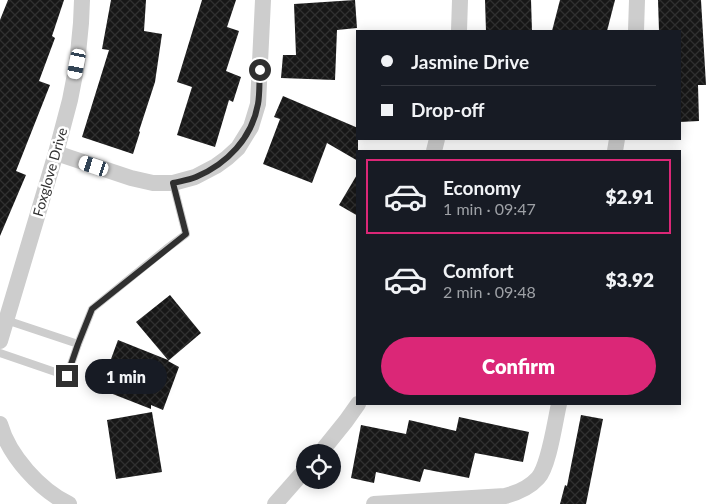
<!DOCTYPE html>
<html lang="en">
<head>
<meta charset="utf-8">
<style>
	:root { --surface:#171b24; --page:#20242c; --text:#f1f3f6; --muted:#9ea1a6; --line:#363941; --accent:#db2777 }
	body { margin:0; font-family:Lato,sans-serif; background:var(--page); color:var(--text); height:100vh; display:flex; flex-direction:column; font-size:19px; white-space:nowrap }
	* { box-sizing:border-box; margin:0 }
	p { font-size:16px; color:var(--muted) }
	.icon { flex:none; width:28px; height:28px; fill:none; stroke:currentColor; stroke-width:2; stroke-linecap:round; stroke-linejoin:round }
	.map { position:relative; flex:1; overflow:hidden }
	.side { position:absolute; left:356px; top:150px; width:325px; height:255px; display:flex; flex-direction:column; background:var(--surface); border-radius:0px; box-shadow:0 2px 12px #0003 }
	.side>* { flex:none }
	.banner { position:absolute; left:356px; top:30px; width:325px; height:110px; border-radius:0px; box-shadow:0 2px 12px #0003; display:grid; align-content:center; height:110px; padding:0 25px; background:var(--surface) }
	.tools { position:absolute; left:296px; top:444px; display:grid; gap:10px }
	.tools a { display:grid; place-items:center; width:45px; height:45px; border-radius:50%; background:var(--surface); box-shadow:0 2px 12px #0003; font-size:25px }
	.end { position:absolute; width:22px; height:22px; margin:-11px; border:6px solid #303030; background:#fff; box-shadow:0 0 0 2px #fff }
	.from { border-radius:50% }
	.bubble { position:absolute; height:35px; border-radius:18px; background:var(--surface); box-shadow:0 2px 12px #0003; font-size:16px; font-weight:800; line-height:35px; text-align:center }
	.car { position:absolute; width:15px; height:30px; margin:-15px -8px; border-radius:6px; box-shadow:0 0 4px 1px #0007; background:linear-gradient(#fff 24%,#345 0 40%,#fff 0 76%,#345 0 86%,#fff 0) }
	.banner b { display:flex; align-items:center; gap:18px; height:48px; font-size:19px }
	.banner b+b { border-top:1px solid var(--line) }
	.banner i { width:12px; height:12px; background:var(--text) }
	ul { padding:9px 0 0; list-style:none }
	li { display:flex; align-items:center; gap:15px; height:75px; margin:0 10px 8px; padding:0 15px; border:2px solid transparent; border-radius:0px }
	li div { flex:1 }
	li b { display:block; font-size:19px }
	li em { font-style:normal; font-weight:800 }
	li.on { border-color:var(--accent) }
	li>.icon { width:45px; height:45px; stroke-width:1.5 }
	.cta { display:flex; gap:10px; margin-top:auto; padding:10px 25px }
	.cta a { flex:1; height:58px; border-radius:30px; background:var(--accent); color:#fff; font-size:20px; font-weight:800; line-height:58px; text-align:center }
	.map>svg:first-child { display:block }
	.building { fill:url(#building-cross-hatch) }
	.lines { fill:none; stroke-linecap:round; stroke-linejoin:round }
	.lane { stroke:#cdcdcd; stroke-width:8 }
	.street { stroke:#cdcdcd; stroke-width:16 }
	.route { stroke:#303030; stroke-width:6 }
	.labels { text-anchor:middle; stroke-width:5; stroke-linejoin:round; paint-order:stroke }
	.street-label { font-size:14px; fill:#303030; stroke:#fff }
</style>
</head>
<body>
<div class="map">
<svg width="712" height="504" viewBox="0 0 712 504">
	<defs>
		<pattern id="building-cross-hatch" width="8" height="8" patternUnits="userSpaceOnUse" patternTransform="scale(1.25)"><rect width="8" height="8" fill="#171717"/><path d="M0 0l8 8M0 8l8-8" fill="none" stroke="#303030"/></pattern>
	</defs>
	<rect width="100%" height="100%" fill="#fff"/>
	<!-- building -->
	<g class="building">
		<polygon points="8,0 64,0 52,36 55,38 39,81 50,85 16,171 26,175 0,236 0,20"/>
		<polygon points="111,0 146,0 144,31 162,34 155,82 139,131 140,132 133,154 82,137 109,50 102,49"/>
		<polygon points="202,0 236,0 227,27 239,31 226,71 241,77 233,102 229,100 215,147 177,135 192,87 177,82"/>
		<polygon points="355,0 357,28 337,30 335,80 281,78 283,55 296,55 294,4"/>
		<polygon points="485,0 531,0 532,31 486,31"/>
		<polygon points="560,0 615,0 607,31 552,31"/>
		<polygon points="658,0 701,0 706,85 698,85 699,121 680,122 680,31 659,31"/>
		<polygon points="283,96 358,128 358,161 327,143 312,183 263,164 280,119 274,117"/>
		<polygon points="358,173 358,216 339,205"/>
		<polygon points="170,295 201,333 168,361 179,367 163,410 151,405 151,409 100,389 118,340 168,360 136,322"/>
		<polygon points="152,412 162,472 116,479 107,420"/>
		<polygon points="581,415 603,419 586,504 560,504 565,485 567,486"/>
		<polygon points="459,417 529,432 523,462 475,453 469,478 424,469 420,482 376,472 374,483 351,478 361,425 406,434 409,420 456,431"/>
	</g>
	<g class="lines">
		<!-- lane -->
		<g class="lane">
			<polyline points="6,320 78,344"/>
			<polyline points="0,353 67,376 78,344 92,309 166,249 186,234 173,183"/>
		</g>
		<!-- street -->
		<g class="street">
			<polyline points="459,31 460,0"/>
			<polyline points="636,31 637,0"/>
			<polyline points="434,151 437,139"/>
			<polyline points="615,151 617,139"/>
			<polyline points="56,153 131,178 153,183 173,183 195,177 216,166 227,158 238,148 251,127 258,104 263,0"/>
			<polyline points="0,341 56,153 70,100 77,64 81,23 82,0"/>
			<path d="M 0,424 C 9,456 40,490 69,504"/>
			<polyline points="321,452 346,421 358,404"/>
			<polyline points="275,504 305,470"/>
			<path d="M 374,504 L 505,496 C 517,493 529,488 538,478 C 549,466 555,421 559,404"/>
		</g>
	</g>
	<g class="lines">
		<!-- route -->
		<path class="route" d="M 67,376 L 78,344 L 92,309 L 186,234 L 173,183 C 181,181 189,180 196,177 C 227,164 252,138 258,104 C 260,93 259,81 260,70"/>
	</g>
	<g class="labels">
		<!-- street labels -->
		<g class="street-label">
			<text transform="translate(50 172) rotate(-74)" y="5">Foxglove Drive</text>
		</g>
	</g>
</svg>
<div class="tools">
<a><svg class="icon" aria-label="locate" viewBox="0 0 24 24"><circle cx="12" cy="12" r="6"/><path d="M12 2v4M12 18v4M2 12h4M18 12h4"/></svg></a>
</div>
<i class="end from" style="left:260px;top:70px"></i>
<i class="end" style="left:67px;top:376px"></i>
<div class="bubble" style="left:85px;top:359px;width:82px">1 min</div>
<i class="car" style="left:77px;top:64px;rotate:191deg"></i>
<i class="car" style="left:94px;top:166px;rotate:288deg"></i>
<div class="banner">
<b><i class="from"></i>Jasmine Drive</b>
<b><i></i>Drop-off</b>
</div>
<section class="side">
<ul>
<li class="on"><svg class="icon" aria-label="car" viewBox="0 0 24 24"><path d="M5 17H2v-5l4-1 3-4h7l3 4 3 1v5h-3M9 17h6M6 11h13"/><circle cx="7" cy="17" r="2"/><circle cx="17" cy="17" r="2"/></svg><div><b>Economy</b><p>1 min · 09:47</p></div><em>$2.91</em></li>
<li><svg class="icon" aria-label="car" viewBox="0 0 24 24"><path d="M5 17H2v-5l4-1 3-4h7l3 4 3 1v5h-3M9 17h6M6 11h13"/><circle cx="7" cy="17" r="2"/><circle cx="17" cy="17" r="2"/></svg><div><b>Comfort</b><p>2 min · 09:48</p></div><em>$3.92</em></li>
</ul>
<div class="cta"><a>Confirm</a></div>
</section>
</div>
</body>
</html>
